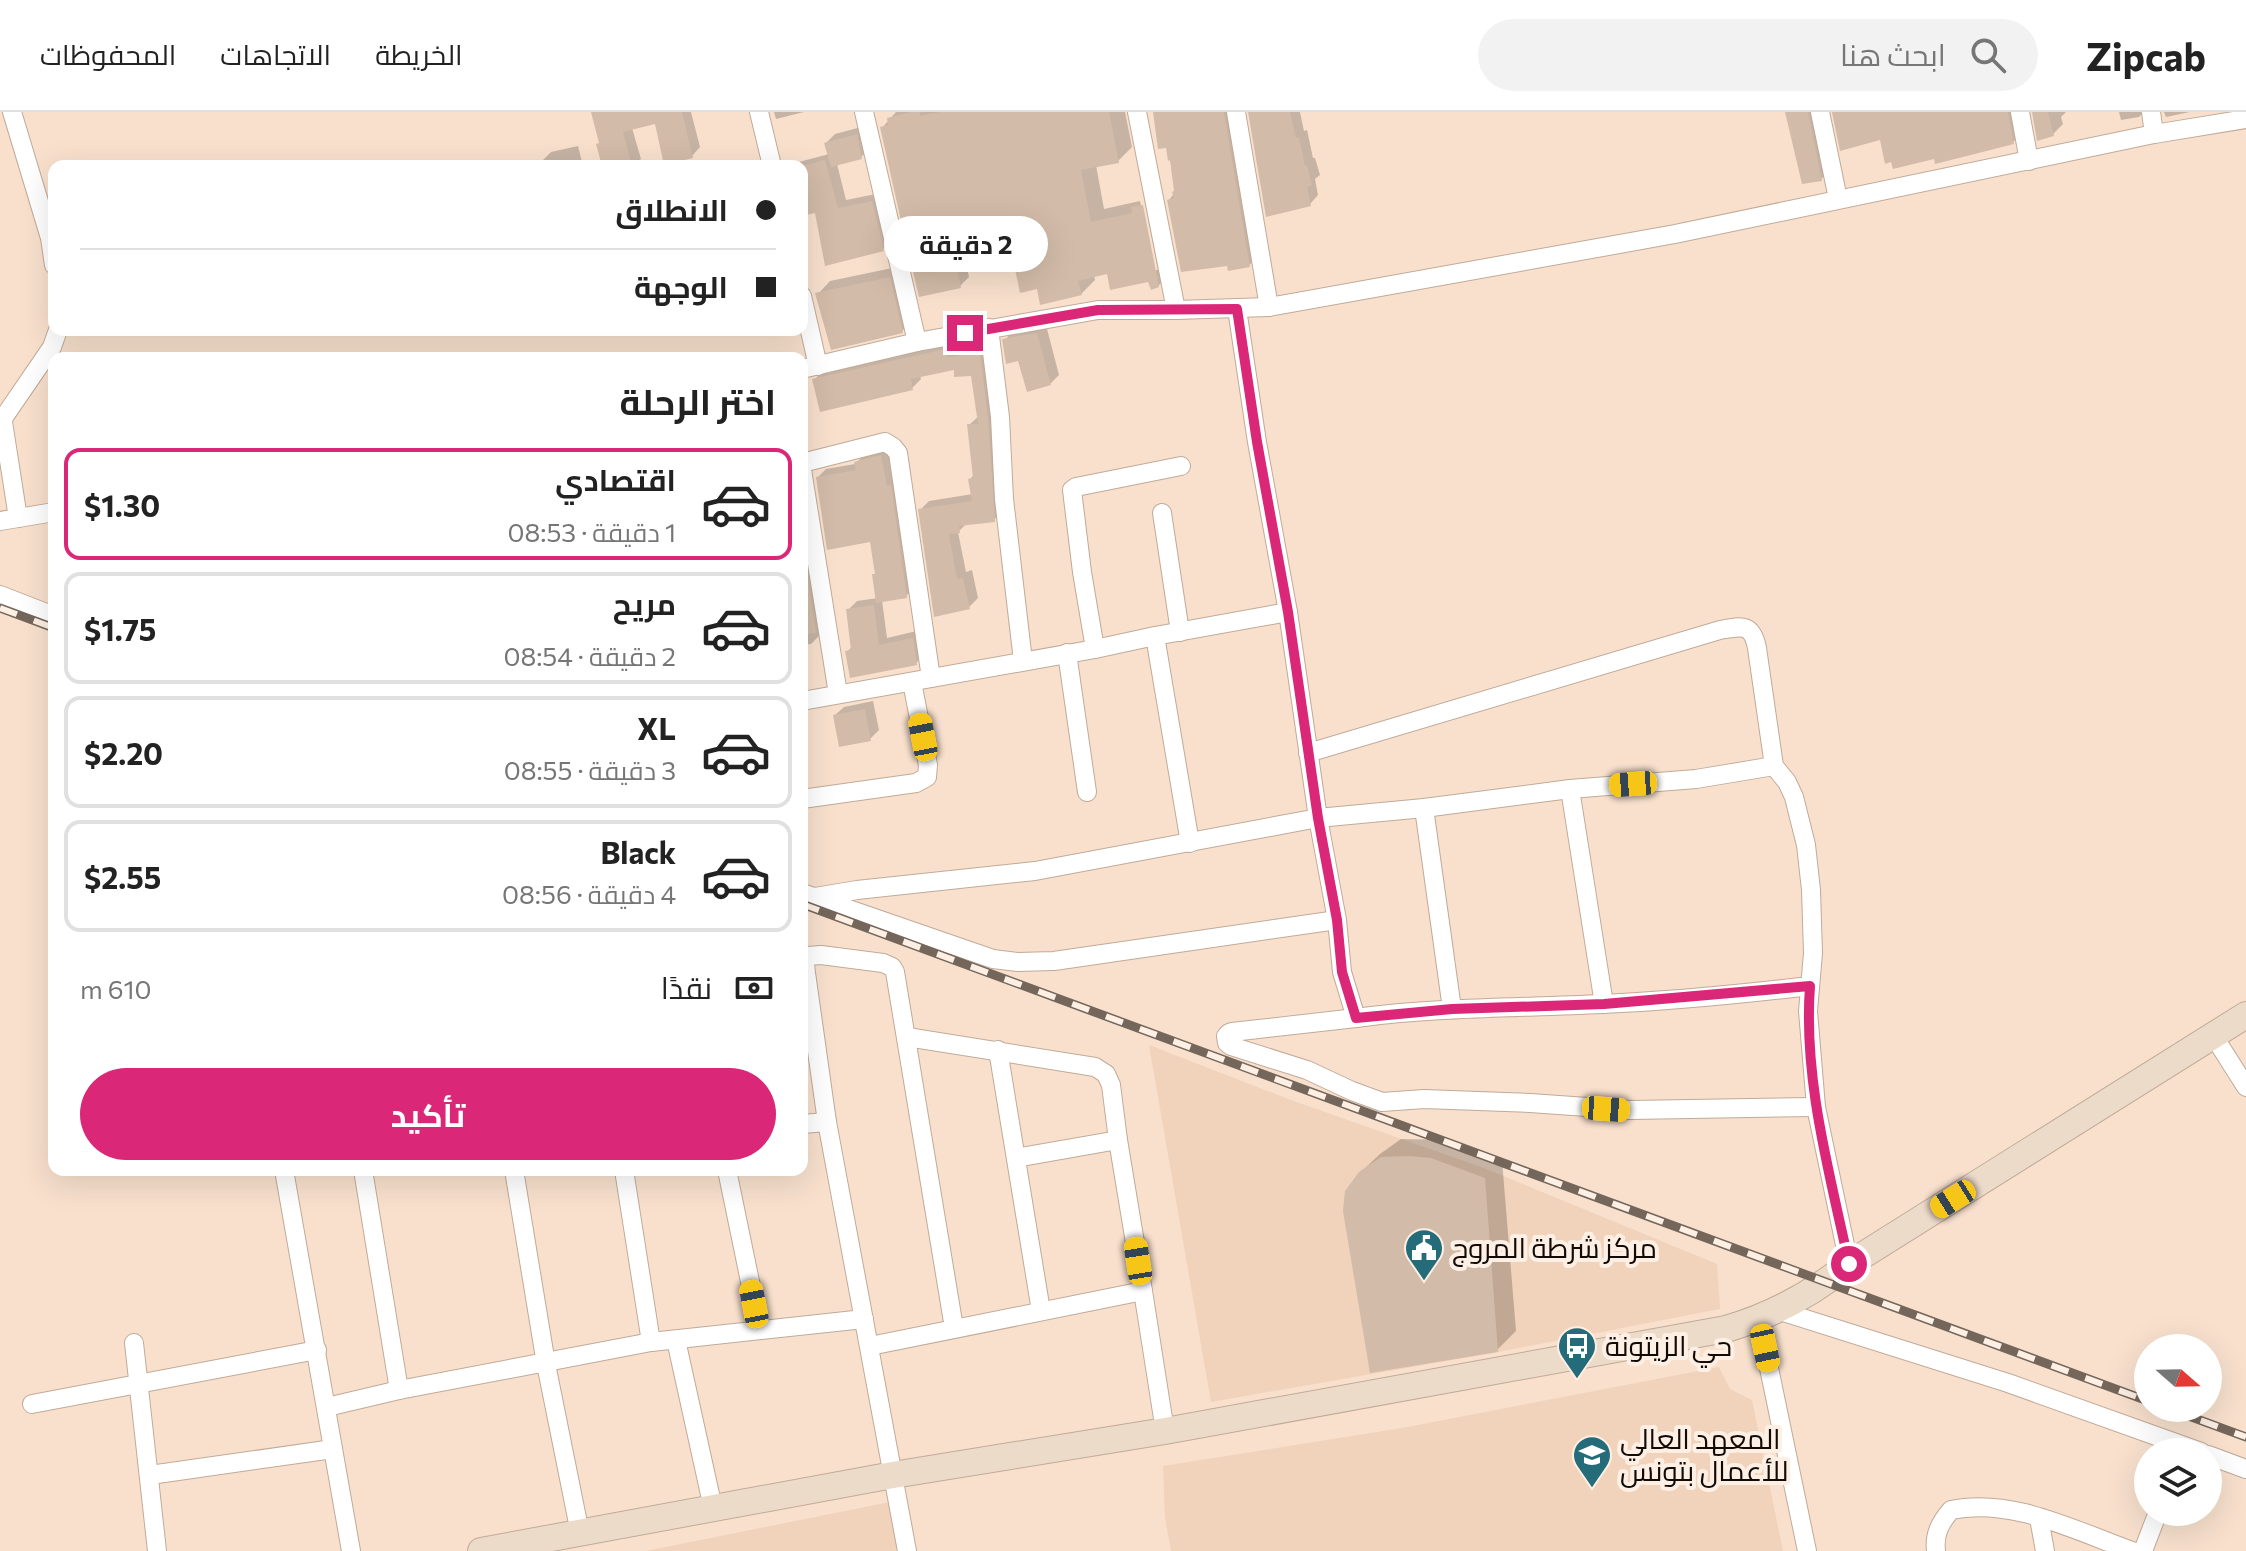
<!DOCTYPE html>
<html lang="ar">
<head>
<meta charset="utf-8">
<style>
	:root { --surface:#fff; --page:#f2f2f2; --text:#222; --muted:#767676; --line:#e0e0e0; --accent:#db2777 }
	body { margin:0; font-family:Commissioner,Cairo,sans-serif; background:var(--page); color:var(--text); direction:rtl; height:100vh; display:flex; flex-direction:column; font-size:30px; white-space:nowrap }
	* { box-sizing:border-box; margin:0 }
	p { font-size:26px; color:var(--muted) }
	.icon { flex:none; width:44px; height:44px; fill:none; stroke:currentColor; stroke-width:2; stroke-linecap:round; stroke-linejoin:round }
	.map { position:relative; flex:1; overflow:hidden; direction:ltr }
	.panel { position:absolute; left:48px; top:240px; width:760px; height:824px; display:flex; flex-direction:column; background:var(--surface); border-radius:16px; box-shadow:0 8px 32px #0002; direction:rtl }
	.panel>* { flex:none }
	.top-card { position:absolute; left:48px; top:48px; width:760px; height:176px; border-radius:16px; box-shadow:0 8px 32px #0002; direction:rtl; display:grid; align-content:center; height:176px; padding:0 32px; background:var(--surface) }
	.needle { width:52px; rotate:110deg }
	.tools { position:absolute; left:2134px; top:1222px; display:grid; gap:16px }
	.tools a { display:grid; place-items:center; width:88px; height:88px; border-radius:50%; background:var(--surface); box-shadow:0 8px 32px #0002; font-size:40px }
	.end { position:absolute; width:36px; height:36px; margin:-18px; border:10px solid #db2777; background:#fff; box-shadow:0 0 0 4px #fff }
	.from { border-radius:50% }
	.bubble { position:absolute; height:56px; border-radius:28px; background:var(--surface); box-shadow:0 8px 32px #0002; font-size:26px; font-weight:700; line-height:56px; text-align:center; direction:rtl }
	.car { position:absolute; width:24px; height:48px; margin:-24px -12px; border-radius:10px; box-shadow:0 0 6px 2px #0007; background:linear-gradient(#f5c518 24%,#345 0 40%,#f5c518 0 76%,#345 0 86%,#f5c518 0) }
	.top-card b { display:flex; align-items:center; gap:28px; height:76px; font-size:30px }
	.top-card b+b { border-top:2px solid var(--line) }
	.top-card i { width:20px; height:20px; background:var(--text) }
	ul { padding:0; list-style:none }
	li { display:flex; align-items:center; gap:24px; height:112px; margin:0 16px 12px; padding:0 16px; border:4px solid var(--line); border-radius:16px }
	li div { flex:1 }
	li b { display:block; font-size:30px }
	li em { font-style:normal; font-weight:700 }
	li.on { border-color:var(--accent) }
	li>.icon { width:72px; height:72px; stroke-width:1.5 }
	h2 { padding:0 32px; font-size:36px; line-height:96px }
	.pay { display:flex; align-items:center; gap:20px; height:88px; padding:0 32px; font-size:30px }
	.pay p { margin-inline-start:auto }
	.cta { display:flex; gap:16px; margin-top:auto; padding:16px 32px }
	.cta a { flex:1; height:92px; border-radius:48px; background:var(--accent); color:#fff; font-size:32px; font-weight:700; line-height:92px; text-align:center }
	header { display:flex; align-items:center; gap:48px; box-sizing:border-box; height:112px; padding:0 40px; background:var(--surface); border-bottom:2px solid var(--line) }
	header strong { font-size:38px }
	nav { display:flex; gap:44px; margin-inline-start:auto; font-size:28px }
	.search { width:560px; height:72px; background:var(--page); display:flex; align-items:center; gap:20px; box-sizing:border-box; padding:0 28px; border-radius:44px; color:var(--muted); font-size:30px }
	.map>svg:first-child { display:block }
	.built { fill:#f1d3bb }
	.shadow { fill:#0003 }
	.building { fill:#d2bba8 }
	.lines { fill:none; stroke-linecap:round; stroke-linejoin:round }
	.street-casing { stroke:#c1aa98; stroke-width:20 }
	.secondary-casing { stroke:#c1aa98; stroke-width:28 }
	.street { stroke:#fff; stroke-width:18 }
	.secondary { stroke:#eddbca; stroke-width:26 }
	.rail-casing { stroke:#74665a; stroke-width:9 }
	.rail { stroke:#feefe4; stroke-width:6; stroke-dasharray:18; stroke-linecap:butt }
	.route { stroke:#db2777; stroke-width:10 }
	.labels { text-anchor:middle; stroke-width:8; stroke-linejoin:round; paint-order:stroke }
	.poi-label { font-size:28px; fill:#120b05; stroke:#feefe4; text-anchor:start }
</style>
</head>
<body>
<header>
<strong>Zipcab</strong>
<div class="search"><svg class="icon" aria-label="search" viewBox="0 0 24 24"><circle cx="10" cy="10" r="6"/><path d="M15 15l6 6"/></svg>ابحث هنا</div>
<nav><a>الخريطة</a><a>الاتجاهات</a><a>المحفوظات</a></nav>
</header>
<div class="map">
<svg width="2246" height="1439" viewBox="0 0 2246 1439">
	<rect width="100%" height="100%" fill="#f8e0cd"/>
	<!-- built -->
	<g class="built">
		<polygon points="1149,933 1291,988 1484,1056 1717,1152 1720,1197 1498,1240 1211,1290"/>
		<polygon points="1719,1255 1730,1277 1752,1288 1783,1439 1171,1439 1165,1405 1163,1354 1402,1316"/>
		<polygon points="890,1390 900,1439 646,1439"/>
	</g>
	<!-- shadow -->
	<g class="shadow">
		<polygon points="595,0 691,0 700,35 692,44 657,10 632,16 641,47 634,54 604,54"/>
		<polygon points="774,0 804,0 776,7"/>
		<polygon points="896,0 1125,0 1132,35 1118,49 1096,53 1104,97 1140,89 1154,158 1158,158 1144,85 1147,82 1172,160 1158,174 1150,167 1108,160 1094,163 1095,168 1081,182 1039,175 1008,112 960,108 882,16"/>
		<polygon points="1154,0 1233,0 1258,145 1249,153 1169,88 1176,79 1170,46"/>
		<polygon points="1250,0 1300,0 1304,19 1307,18 1313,46 1315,46 1320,63 1315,67 1318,83 1310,92"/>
		<polygon points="1787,0 1818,0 1830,59 1821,67"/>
		<polygon points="1835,0 2019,0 2023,21 2013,30 1936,45 1882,25"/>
		<polygon points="2033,0 2066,0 2061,5 2063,12 2053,22"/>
		<polygon points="2119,0 2144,0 2139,5 2121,8"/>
		<polygon points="2164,0 2190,0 2166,5"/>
		<polygon points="865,14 870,36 861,45 837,52 846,88 881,81 891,128 883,137 817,98 802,102 802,54 795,54 799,50 829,42 826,31 835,22"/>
		<polygon points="578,34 583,54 544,54 542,49 551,40"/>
		<polygon points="964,143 969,165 960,174 915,161 924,152"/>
		<polygon points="902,154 914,207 902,219 818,182 830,169"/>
		<polygon points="1046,213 1059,263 1050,272 1020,246 1005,228 1013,219"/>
		<polygon points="953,230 955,237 988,234 1002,399 994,408 967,411 958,420 966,460 972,458 978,486 969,495 920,398 929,389 973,382 970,367 974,363 969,313 979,304 973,262 956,255 920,263 921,267 912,276 814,268 823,259"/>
		<polygon points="890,336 915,475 906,484 882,488 887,526 921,518 925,542 916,551 847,540 852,535 848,498 857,489 878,486 877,461 872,428 817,366 826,357 855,352 865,342"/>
		<polygon points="816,452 821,522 811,532 802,533 802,455"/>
		<polygon points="873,589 879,618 870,627 835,603 844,595"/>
		<polygon points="1401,1027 1451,1028 1502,1048 1516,1219 1497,1238 1360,1061 1380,1042"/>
	</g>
	<!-- building -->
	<g class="building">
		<polygon points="591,0 682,0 693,46 664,53 655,12 623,20 632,54 602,54 596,32 599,31"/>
		<polygon points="911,0 920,0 920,4 940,0 1109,0 1119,51 1081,58 1091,110 1132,101 1131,95 1143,93 1159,175 1151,178 1148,170 1110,178 1107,162 1078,169 1082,183 1040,193 1037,177 1020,181 1006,114 960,122 958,111 906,131 880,15 888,13 887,6"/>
		<polygon points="1153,0 1224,0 1250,155 1228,159 1227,154 1181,160 1167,88 1174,86 1172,80 1174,79 1170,48 1168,49 1166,36 1158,37"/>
		<polygon points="1248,0 1290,0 1296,26 1299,25 1305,54 1307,53 1312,73 1307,75 1311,94 1266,105"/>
		<polygon points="1785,0 1808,0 1822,69 1802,72"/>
		<polygon points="1832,0 2008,0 2014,32 1935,52 1934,47 1893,57 1891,50 1885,52 1880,28 1840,39"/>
		<polygon points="2032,0 2048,0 2054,24 2037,29"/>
		<polygon points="857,22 862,47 831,55 824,31"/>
		<polygon points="825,48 838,96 872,89 884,139 825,154 815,101 802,104 802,54"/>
		<polygon points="956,151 961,176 919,185 913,160"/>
		<polygon points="890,165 903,221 831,238 815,181"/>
		<polygon points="1037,221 1051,273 1027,280 1018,249 1006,252 1002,227"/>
		<polygon points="945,237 947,245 980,241 988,306 995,410 959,414 960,421 949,422 957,467 963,466 970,497 934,505 918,397 972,389 968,367 973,366 967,312 978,312 971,264 954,265 954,258 911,267 913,278 820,300 812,267"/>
		<polygon points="881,343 887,374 891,373 907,486 876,491 872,462 875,462 870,430 827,438 816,365 856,358 854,350"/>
		<polygon points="802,444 804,444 816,521 802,523"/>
		<polygon points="874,493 879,533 913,526 917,553 850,566 845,539 851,538 846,497"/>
		<polygon points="865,597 871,629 839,635 833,603"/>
		<polygon points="1408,1044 1431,1046 1485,1066 1498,1240 1370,1261 1343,1099 1345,1079 1359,1060 1381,1045"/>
	</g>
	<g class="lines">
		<!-- street casing -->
		<g class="street-casing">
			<g id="street">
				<polyline points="12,0 50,126 54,153"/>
				<polyline points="759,0 772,54"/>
				<polyline points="864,0 917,230"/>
				<polyline points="1137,0 1176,198"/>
				<polyline points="1236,0 1269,195"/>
				<polyline points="1820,0 1838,87"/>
				<polyline points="2020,0 2029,49"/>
				<polyline points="2151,0 2154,22"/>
				<polyline points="802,184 818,254"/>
				<path d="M 1237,197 L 1257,330 L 1288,500 L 1318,706 L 1337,808 L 1342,860 L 1356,906 C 1438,895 1520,896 1602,892 C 1671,889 1741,882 1810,874"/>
				<polyline points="989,216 1000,305 1004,387 1023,549"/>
				<polyline points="802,257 917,230 1098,198 1176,198 1269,195 1675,122 2154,22 2246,7"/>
				<polyline points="802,351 885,330 893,335 898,341 931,566"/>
				<polyline points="802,358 838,582"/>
				<polyline points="1162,401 1180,520"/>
				<polyline points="18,406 3,310 4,305 52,235 58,218"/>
				<polyline points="0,409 54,400"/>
				<polyline points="0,483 54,504"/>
				<polyline points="1155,524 1190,731"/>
				<polyline points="1095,537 1082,460 1072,378 1076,375 1181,354"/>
				<polyline points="1067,541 1087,680"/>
				<polyline points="802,589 1095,537 1155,524 1288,500"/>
				<path d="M 1308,641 L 1720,518 C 1742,514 1752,511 1757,536 L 1774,654 L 1787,670 L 1794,685 L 1806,733 L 1811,778 L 1813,841 L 1808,899 L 1816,995 L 1849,1152"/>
				<polyline points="1570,677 1604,892"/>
				<polyline points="802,687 916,671 927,665 928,653 912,570"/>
				<polyline points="1424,696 1452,897"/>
				<polyline points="802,781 993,847 1018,850 1054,849 1337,808"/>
				<polyline points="815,785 857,778 1035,759 1318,706 1424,696 1570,677 1696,667 1774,654"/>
				<polyline points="1356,906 1232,920 1229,921 1226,924 1227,931 1231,934 1307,958 1352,979 1382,990 1424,987 1530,991 1630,998 1816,995"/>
				<polyline points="2213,923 2246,975"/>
				<polyline points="907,925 1095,955 1106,962 1111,973 1118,1028 1143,1179"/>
				<polyline points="998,938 1041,1199"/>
				<polyline points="802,1012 827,1010"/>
				<polyline points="1016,1046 1118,1028"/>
				<polyline points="284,1058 351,1439"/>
				<polyline points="363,1058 399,1278"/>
				<polyline points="514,1058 546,1252 580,1421"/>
				<polyline points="624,1058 651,1230"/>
				<polyline points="727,1058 760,1218"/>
				<polyline points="1777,1198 2008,1271 2201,1340"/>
				<polyline points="1759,1208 1807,1439"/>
				<polyline points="676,1228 713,1396"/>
				<polyline points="134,1231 157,1439"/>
				<polyline points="870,1234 1143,1179 1165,1319"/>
				<polyline points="32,1292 317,1238"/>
				<polyline points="327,1295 399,1278 651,1230 864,1207"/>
				<polyline points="2208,1343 2246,1357"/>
				<polyline points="150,1363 333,1337"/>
				<polyline points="2039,1406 2045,1439"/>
				<polyline points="907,1439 827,1010 806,861 805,851 808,844 821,843 883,851 892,855 895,860 954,1216"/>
				<path d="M 1936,1439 C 1934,1422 1940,1411 1951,1398 C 2011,1385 2076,1419 2132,1439"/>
				<polyline points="2143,1439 2158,1400"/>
			</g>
		</g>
		<!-- secondary casing -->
		<g class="secondary-casing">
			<path id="secondary" d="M 481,1439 L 893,1363 L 1165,1319 L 1726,1217 C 1771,1204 1812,1182 1849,1152 L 2246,903"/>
		</g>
		<!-- street -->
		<use href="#street" class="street"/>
		<!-- secondary -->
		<use href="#secondary" class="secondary"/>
		<!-- rail casing -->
		<g class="rail-casing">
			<g id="rail">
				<polyline points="0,496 54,516"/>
				<polyline points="802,792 2148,1289"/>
				<polyline points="2167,1296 2246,1325"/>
			</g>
		</g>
		<!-- rail -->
		<use href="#rail" class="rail"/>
	</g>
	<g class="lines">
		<!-- route -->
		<path class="route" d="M 965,221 L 1098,198 L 1237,197 L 1257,330 L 1288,500 L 1318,706 L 1337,808 L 1342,860 L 1356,906 L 1452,897 L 1604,892 L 1810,874 C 1803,968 1830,1062 1849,1152"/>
	</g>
	<!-- icons -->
	<defs>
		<g id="civic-pin" transform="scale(2)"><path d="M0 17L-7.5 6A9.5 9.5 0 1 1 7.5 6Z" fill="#246c79" stroke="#feefe4"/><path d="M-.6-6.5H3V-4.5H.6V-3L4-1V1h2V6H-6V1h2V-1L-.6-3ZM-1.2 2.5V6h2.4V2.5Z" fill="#fff"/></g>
		<g id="bus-pin" transform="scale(2)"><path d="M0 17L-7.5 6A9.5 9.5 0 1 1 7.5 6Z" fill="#246c79" stroke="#feefe4"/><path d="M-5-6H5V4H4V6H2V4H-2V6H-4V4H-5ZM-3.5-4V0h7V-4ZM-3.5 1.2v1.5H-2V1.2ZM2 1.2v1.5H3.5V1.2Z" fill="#fff"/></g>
		<g id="university-pin" transform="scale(2)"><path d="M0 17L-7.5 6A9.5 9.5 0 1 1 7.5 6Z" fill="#246c79" stroke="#feefe4"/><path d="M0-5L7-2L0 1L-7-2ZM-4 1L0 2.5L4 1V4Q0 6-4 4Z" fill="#fff"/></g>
	</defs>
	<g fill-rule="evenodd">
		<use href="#civic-pin" x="1424" y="1136"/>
		<use href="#bus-pin" x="1577" y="1234"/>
		<use href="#university-pin" x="1592" y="1343"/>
	</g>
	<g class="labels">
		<!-- poi labels -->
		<g class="poi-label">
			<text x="1452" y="1146">مركز شرطة المروج</text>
			<text x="1605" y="1244">حي الزيتونة</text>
			<text x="1620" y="1337">المعهد العالي<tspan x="1620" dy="32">للأعمال بتونس</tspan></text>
		</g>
	</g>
</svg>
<div class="tools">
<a><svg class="needle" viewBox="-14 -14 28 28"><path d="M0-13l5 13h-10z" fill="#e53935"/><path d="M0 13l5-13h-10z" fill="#767676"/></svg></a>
<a><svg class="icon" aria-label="layers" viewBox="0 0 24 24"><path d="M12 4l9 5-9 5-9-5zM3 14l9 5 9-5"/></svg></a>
</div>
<i class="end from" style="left:1849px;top:1152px"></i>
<i class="end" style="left:965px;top:221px"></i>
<div class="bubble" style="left:884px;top:104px;width:164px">2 دقيقة</div>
<i class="car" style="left:923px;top:625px;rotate:349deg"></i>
<i class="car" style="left:1633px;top:672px;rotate:266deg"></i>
<i class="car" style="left:1606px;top:997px;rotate:94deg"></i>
<i class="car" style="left:1953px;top:1087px;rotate:238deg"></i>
<i class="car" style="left:1138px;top:1149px;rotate:351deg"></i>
<i class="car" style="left:754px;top:1192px;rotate:349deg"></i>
<i class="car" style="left:1765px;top:1236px;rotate:168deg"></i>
<div class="top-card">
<b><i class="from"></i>الانطلاق</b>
<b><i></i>الوجهة</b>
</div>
<section class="panel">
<h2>اختر الرحلة</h2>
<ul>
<li class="on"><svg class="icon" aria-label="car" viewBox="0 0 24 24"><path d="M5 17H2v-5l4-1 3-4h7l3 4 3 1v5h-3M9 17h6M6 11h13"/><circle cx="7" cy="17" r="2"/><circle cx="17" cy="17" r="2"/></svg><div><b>اقتصادي</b><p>1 دقيقة · 08:53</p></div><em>$1.30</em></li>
<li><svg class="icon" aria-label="car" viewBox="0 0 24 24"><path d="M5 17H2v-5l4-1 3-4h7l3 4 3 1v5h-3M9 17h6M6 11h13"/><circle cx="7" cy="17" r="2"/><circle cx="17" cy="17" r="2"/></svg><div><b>مريح</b><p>2 دقيقة · 08:54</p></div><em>$1.75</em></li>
<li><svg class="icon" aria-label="car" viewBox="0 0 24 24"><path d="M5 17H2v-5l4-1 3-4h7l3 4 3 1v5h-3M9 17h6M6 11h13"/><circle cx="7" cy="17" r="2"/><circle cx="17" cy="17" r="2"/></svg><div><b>XL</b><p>3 دقيقة · 08:55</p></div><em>$2.20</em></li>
<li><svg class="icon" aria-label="car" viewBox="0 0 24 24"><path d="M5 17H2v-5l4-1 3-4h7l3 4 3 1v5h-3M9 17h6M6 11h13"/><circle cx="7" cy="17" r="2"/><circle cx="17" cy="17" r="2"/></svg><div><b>Black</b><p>4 دقيقة · 08:56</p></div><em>$2.55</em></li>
</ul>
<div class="pay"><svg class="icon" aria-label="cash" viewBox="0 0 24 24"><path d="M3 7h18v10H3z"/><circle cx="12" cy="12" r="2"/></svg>نقدًا<p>610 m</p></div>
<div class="cta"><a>تأكيد</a></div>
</section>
</div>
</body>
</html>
